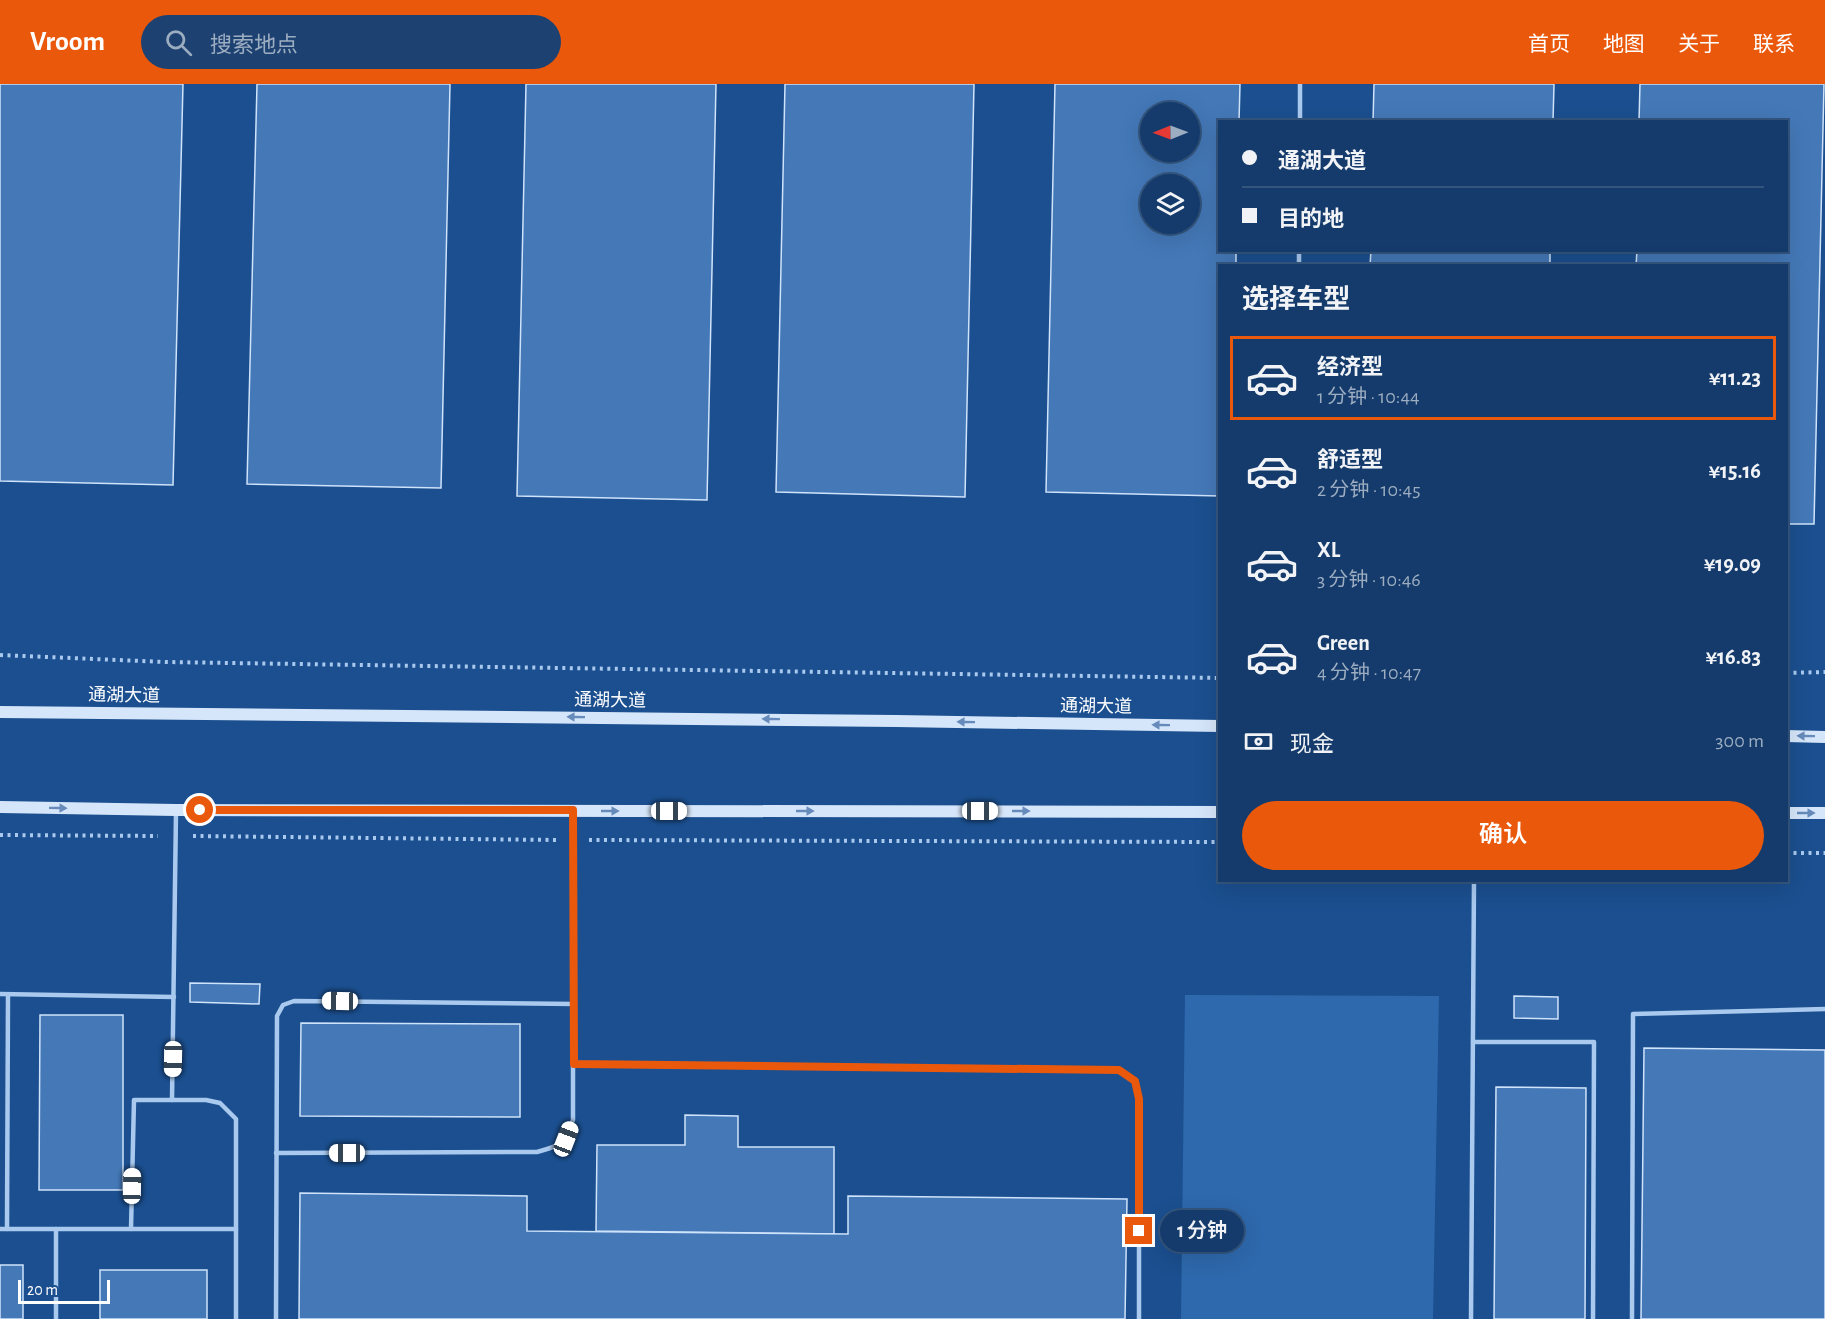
<!DOCTYPE html>
<html lang="zh">
<head>
<meta charset="utf-8">
<style>
	:root { --surface:#143b6b; --page:#1d4271; --text:#f1f3f6; --muted:#9dadc1; --line:#33557e; --accent:#ea580c }
	body { margin:0; font-family:"Alegreya Sans","Noto Sans SC",sans-serif; background:var(--page); color:var(--text); height:100vh; display:flex; flex-direction:column; font-size:22px; white-space:nowrap }
	* { box-sizing:border-box; margin:0 }
	p { font-size:20px; color:var(--muted) }
	.icon { flex:none; width:33px; height:33px; fill:none; stroke:currentColor; stroke-width:2; stroke-linecap:round; stroke-linejoin:round }
	.map { position:relative; flex:1; overflow:hidden }
	.panel { position:absolute; left:1218px; top:180px; width:570px; height:618px; display:flex; flex-direction:column; background:var(--surface); border-radius:0px; box-shadow:0 6px 24px #0002,0 0 0 2px var(--line) }
	.panel>* { flex:none }
	.banner { position:absolute; left:1218px; top:36px; width:570px; height:132px; border-radius:0px; box-shadow:0 6px 24px #0002,0 0 0 2px var(--line); display:grid; align-content:center; height:132px; padding:0 24px; background:var(--surface) }
	.needle { width:39px; rotate:269deg }
	.buttons { position:absolute; left:1140px; top:18px; display:grid; gap:12px }
	.buttons a { display:grid; place-items:center; width:60px; height:60px; border-radius:50%; background:var(--surface); box-shadow:0 6px 24px #0002,0 0 0 2px var(--line); font-size:30px }
	.scale { position:absolute; left:18px; bottom:15px; width:92px; box-sizing:border-box; padding-left:6px; border:3px solid #fff; border-top:0; font-size:16px; line-height:21px; white-space:nowrap; color:#fff; -webkit-text-stroke:4px #1b4f8f; paint-order:stroke }
	.end { position:absolute; width:27px; height:27px; margin:-14px; border:8px solid #ea580c; background:#fff; box-shadow:0 0 0 3px #fff }
	.from { border-radius:50% }
	.bubble { position:absolute; height:42px; border-radius:21px; background:var(--surface); box-shadow:0 6px 24px #0002,0 0 0 2px var(--line); font-size:20px; font-weight:600; line-height:42px; text-align:center }
	.car { position:absolute; width:18px; height:36px; margin:-18px -9px; border-radius:8px; box-shadow:0 0 4px 2px #0007; background:linear-gradient(#fff 24%,#345 0 40%,#fff 0 76%,#345 0 86%,#fff 0) }
	.banner b { display:flex; align-items:center; gap:21px; height:57px; font-size:22px }
	.banner b+b { border-top:2px solid var(--line) }
	.banner i { width:15px; height:15px; background:var(--text) }
	ul { padding:0; list-style:none }
	li { display:flex; align-items:center; gap:18px; height:84px; margin:0 12px 9px; padding:0 12px; border:3px solid transparent; border-radius:0px }
	li div { flex:1 }
	li b { display:block; font-size:22px }
	li em { font-style:normal; font-weight:600 }
	li.current { border-color:var(--accent) }
	li>.icon { width:54px; height:54px; stroke-width:1.5 }
	h2 { padding:0 24px; font-size:27px; line-height:72px }
	.pay { display:flex; align-items:center; gap:15px; height:66px; padding:0 24px; font-size:22px }
	.pay p { margin-inline-start:auto }
	.action { display:flex; gap:12px; margin-top:auto; padding:12px 24px }
	.action a { flex:1; height:69px; border-radius:36px; background:var(--accent); color:#fff; font-size:24px; font-weight:600; line-height:69px; text-align:center }
	header { display:flex; align-items:center; gap:36px; box-sizing:border-box; height:84px; padding:0 30px; background:var(--accent); color:#fff }
	header strong { font-size:28px }
	nav { display:flex; gap:33px; margin-inline-start:auto; font-size:21px }
	.search { width:420px; height:54px; background:var(--page); display:flex; align-items:center; gap:15px; box-sizing:border-box; padding:0 21px; border-radius:33px; color:var(--muted); font-size:22px }
	.map>svg:first-child { display:block }
	.green { fill:#2e69ad }
	.building { fill:#4478b7; stroke:#cfe3fa; stroke-width:1.5; fill-rule:evenodd }
	.lines { fill:none; stroke-linecap:round; stroke-linejoin:round }
	.path { stroke:#a9c9ee; stroke-width:4; stroke-dasharray:3 4.5; stroke-linecap:butt }
	.service { stroke:#a9c9ee; stroke-width:4.5 }
	.secondary { stroke:#d6e6fa; stroke-width:12 }
	.oneway { fill:#668bba }
	.route { stroke:#ea580c; stroke-width:8 }
	.labels { text-anchor:middle; stroke-width:5; stroke-linejoin:round; paint-order:stroke }
	.street-label { font-size:18px; fill:#fff; stroke:#1b4f8f }
</style>
</head>
<body>
<header>
<strong>Vroom</strong>
<div class="search"><svg class="icon" aria-label="search" viewBox="0 0 24 24"><circle cx="10" cy="10" r="6"/><path d="M15 15l6 6"/></svg>搜索地点</div>
<nav><a>首页</a><a>地图</a><a>关于</a><a>联系</a></nav>
</header>
<div class="map">
<svg width="1825" height="1235" viewBox="0 0 1825 1235">
	<rect width="100%" height="100%" fill="#1b4f8f"/>
	<!-- green -->
	<polygon class="green" points="1185,911 1439,912 1433,1235 1181,1235"/>
	<!-- building -->
	<g class="building">
		<polygon points="0,0 183,0 173,401 0,397"/>
		<polygon points="257,0 450,0 441,404 247,400"/>
		<polygon points="526,0 716,0 707,416 517,412"/>
		<polygon points="785,0 974,0 965,413 776,408"/>
		<path d="M 1055,0 L 1240,0 L 1239,38 L 1220,38 L 1220,166 L 1236,166 L 1236,182 L 1220,182 L 1220,412 L 1046,408 ZM 1150,28 L 1190,28 L 1190,68 L 1150,68 ZM 1150,100 L 1190,100 L 1190,140 L 1150,140 Z"/>
		<polygon points="1374,0 1554,0 1553,38 1373,38"/>
		<polygon points="1640,0 1824,0 1814,440 1786,440 1786,182 1636,182 1637,166 1786,166 1786,38 1639,38"/>
		<polygon points="1371,166 1550,166 1550,182 1370,182"/>
		<polygon points="190,899 260,900 259,920 190,918"/>
		<polygon points="1514,912 1558,913 1558,935 1514,934"/>
		<polygon points="40,931 123,931 123,1106 39,1106"/>
		<polygon points="301,939 520,940 520,1033 300,1032"/>
		<polygon points="1644,964 1825,966 1825,1235 1641,1235"/>
		<polygon points="1496,1003 1586,1004 1585,1235 1494,1235"/>
		<polygon points="685,1031 738,1032 738,1063 834,1063 834,1150 596,1147 597,1061 685,1061"/>
		<polygon points="300,1109 527,1112 527,1147 848,1150 848,1112 1127,1115 1125,1235 299,1235"/>
		<rect x="0" y="1181" width="23" height="54"/>
		<rect x="100" y="1186" width="107" height="49"/>
	</g>
	<g class="lines">
		<!-- path -->
		<g class="path">
			<polyline points="0,571 165,578 1220,594"/>
			<polyline points="1786,589 1825,588"/>
			<polyline points="0,751 158,752"/>
			<polyline points="193,752 557,756"/>
			<polyline points="589,756 1220,758"/>
			<polyline points="1786,769 1825,769"/>
		</g>
		<!-- service -->
		<g class="service">
			<polyline points="1300,38 1300,0"/>
			<polyline points="1299,182 1299,166"/>
			<polyline points="0,910 174,913"/>
			<polyline points="1473,958 1594,958 1593,1235"/>
			<polyline points="574,979 1119,985 1135,997 1139,1015 1139,1235"/>
			<polyline points="172,1016 176,728"/>
			<path d="M 276,1069 L 537,1068 C 562,1061 564,1060 573,1036 L 573,728"/>
			<polyline points="0,1145 236,1145"/>
			<polyline points="7,1145 8,911"/>
			<polyline points="131,1145 134,1016 206,1016 220,1019 236,1035 236,1235"/>
			<polyline points="56,1235 56,1145"/>
			<polyline points="276,1235 277,932 283,921 294,917 574,920"/>
			<polyline points="1471,1235 1474,796"/>
			<polyline points="1632,1235 1633,930 1825,925"/>
		</g>
		<!-- secondary -->
		<g class="secondary">
			<polyline points="0,628 896,637 1220,642"/>
			<polyline points="1786,652 1825,653"/>
			<polyline points="0,723 176,726 1220,728"/>
			<polyline points="1786,729 1825,729"/>
		</g>
	</g>
	<!-- one-way arrows -->
	<defs><path id="oneway-solid" d="M-6-.8H1V-3.2L6.5 0L1 3.2V.8H-6Z" transform="scale(1.5)"/></defs>
	<g class="oneway">
		<use href="#oneway-solid" transform="translate(576 633) rotate(-179)"/>
		<use href="#oneway-solid" transform="translate(771 635) rotate(-179)"/>
		<use href="#oneway-solid" transform="translate(966 638) rotate(-179)"/>
		<use href="#oneway-solid" transform="translate(1161 641) rotate(-179)"/>
		<use href="#oneway-solid" transform="translate(1806 652) rotate(-179)"/>
		<use href="#oneway-solid" transform="translate(58 724) rotate(1)"/>
		<use href="#oneway-solid" transform="translate(610 727)"/>
		<use href="#oneway-solid" transform="translate(805 727)"/>
		<use href="#oneway-solid" transform="translate(1021 727)"/>
		<use href="#oneway-solid" transform="translate(1806 729)"/>
	</g>
	<g class="lines">
		<!-- route -->
		<polyline class="route" points="200,726 573,726 574,980 1119,986 1135,997 1139,1015 1139,1147"/>
	</g>
	<g class="labels">
		<!-- street labels -->
		<g class="street-label">
			<text transform="translate(124 611) rotate(1)" y="6">通湖大道</text>
			<text transform="translate(610 616) rotate(1)" y="6">通湖大道</text>
			<text transform="translate(1096 622) rotate(1)" y="6">通湖大道</text>
		</g>
	</g>
</svg>
<div class="buttons">
<a><svg class="needle" viewBox="-14 -14 28 28"><path d="M0-13l5 13h-10z" fill="#e53935"/><path d="M0 13l5-13h-10z" fill="#9dadc1"/></svg></a>
<a><svg class="icon" aria-label="layers" viewBox="0 0 24 24"><path d="M12 4l9 5-9 5-9-5zM3 14l9 5 9-5"/></svg></a>
</div>
<div class="scale">20 m</div>
<i class="end from" style="left:200px;top:726px"></i>
<i class="end" style="left:1139px;top:1147px"></i>
<div class="bubble" style="left:1160px;top:1126px;width:84px">1 分钟</div>
<i class="car" style="left:669px;top:727px;rotate:90deg"></i>
<i class="car" style="left:980px;top:727px;rotate:90deg"></i>
<i class="car" style="left:340px;top:917px;rotate:271deg"></i>
<i class="car" style="left:173px;top:975px;rotate:181deg"></i>
<i class="car" style="left:566px;top:1055px;rotate:21deg"></i>
<i class="car" style="left:347px;top:1069px;rotate:270deg"></i>
<i class="car" style="left:132px;top:1102px;rotate:1deg"></i>
<div class="banner">
<b><i class="from"></i>通湖大道</b>
<b><i></i>目的地</b>
</div>
<section class="panel">
<h2>选择车型</h2>
<ul>
<li class="current"><svg class="icon" aria-label="car" viewBox="0 0 24 24"><path d="M5 17H2v-5l4-1 3-4h7l3 4 3 1v5h-3M9 17h6M6 11h13"/><circle cx="7" cy="17" r="2"/><circle cx="17" cy="17" r="2"/></svg><div><b>经济型</b><p>1 分钟 · 10:44</p></div><em>¥11.23</em></li>
<li><svg class="icon" aria-label="car" viewBox="0 0 24 24"><path d="M5 17H2v-5l4-1 3-4h7l3 4 3 1v5h-3M9 17h6M6 11h13"/><circle cx="7" cy="17" r="2"/><circle cx="17" cy="17" r="2"/></svg><div><b>舒适型</b><p>2 分钟 · 10:45</p></div><em>¥15.16</em></li>
<li><svg class="icon" aria-label="car" viewBox="0 0 24 24"><path d="M5 17H2v-5l4-1 3-4h7l3 4 3 1v5h-3M9 17h6M6 11h13"/><circle cx="7" cy="17" r="2"/><circle cx="17" cy="17" r="2"/></svg><div><b>XL</b><p>3 分钟 · 10:46</p></div><em>¥19.09</em></li>
<li><svg class="icon" aria-label="car" viewBox="0 0 24 24"><path d="M5 17H2v-5l4-1 3-4h7l3 4 3 1v5h-3M9 17h6M6 11h13"/><circle cx="7" cy="17" r="2"/><circle cx="17" cy="17" r="2"/></svg><div><b>Green</b><p>4 分钟 · 10:47</p></div><em>¥16.83</em></li>
</ul>
<div class="pay"><svg class="icon" aria-label="cash" viewBox="0 0 24 24"><path d="M3 7h18v10H3z"/><circle cx="12" cy="12" r="2"/></svg>现金<p>300 m</p></div>
<div class="action"><a>确认</a></div>
</section>
</div>
</body>
</html>
